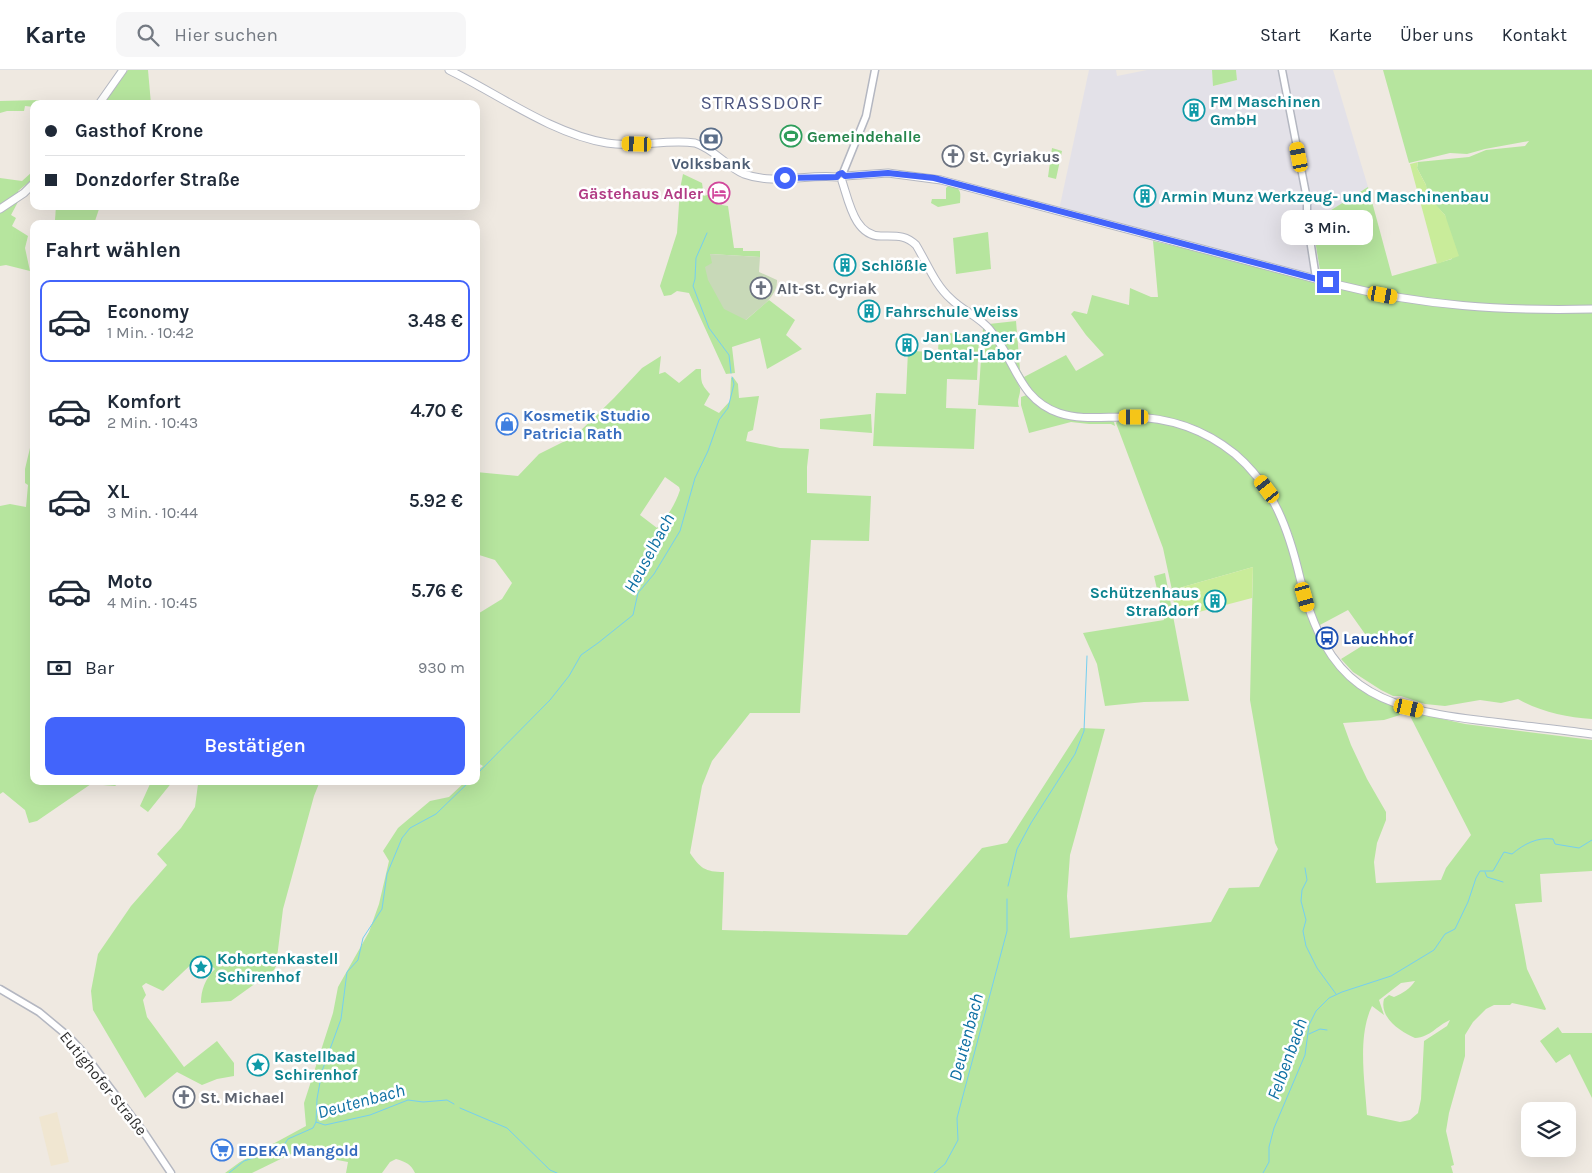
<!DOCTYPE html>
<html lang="de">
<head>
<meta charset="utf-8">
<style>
	:root { --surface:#fff; --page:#f6f6f7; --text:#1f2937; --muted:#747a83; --line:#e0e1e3; --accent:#4264fb }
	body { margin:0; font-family:Karla,sans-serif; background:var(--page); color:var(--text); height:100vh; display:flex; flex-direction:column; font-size:19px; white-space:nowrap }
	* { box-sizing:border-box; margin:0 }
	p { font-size:16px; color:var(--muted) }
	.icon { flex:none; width:28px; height:28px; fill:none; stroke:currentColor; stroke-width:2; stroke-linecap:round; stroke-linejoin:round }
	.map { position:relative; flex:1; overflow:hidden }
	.side { position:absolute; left:30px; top:150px; width:450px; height:565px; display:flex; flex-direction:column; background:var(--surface); border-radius:10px; box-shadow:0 5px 20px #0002 }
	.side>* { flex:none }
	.top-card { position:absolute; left:30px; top:30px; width:450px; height:110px; border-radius:10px; box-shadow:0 5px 20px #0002; display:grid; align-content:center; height:110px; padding:0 15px; background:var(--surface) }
	.controls { position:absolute; left:1521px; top:1032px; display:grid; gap:10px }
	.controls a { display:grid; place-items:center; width:55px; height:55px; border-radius:10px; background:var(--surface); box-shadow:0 5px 20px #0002; font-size:25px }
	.end { position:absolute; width:22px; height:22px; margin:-11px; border:6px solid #4264fb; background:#fff; box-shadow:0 0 0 2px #fff }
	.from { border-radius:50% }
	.bubble { position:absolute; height:35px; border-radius:10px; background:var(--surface); box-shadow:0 5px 20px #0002; font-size:16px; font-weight:600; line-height:35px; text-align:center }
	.car { position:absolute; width:15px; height:30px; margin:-15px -8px; border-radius:6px; box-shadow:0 0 4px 1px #0007; background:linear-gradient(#f5c518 24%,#345 0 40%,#f5c518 0 76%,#345 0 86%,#f5c518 0) }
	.top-card b { display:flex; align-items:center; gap:18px; height:48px; font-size:19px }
	.top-card b+b { border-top:1px solid var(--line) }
	.top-card i { width:12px; height:12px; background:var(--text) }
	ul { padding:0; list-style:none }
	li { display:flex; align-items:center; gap:15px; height:82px; margin:0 10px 8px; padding:0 5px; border:2px solid transparent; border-radius:10px }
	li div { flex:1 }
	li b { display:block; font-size:19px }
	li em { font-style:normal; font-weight:600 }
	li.on { border-color:var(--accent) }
	li>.icon { width:45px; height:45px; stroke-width:1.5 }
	h2 { padding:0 15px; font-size:22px; line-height:60px }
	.pay { display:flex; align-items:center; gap:12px; height:55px; padding:0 15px; font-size:19px }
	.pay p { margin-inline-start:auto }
	.primary-button { display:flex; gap:10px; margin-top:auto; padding:10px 15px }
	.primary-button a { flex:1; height:58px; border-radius:10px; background:var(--accent); color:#fff; font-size:20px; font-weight:600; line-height:58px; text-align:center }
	header { display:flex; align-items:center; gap:30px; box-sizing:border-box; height:70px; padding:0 25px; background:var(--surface); border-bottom:1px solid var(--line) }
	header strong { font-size:24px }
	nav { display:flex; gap:28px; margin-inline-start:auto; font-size:18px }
	.search { width:350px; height:45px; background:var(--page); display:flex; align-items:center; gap:12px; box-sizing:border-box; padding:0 18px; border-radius:10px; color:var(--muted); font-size:19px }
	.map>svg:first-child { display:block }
	.industrial { fill:#e3e1e8 }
	.education { fill:#f0e6d1 }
	.green { fill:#b6e59e; fill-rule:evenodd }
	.cemetery { fill:#c8d9b8 }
	.pitch { fill:#c9ec9a }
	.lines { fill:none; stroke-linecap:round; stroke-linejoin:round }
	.stream { stroke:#75cff0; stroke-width:1 }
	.tertiary-casing { stroke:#b4b7c1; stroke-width:9 }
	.secondary-casing { stroke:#b4b7c1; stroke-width:9 }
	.tertiary { stroke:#fff; stroke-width:6 }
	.secondary { stroke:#fff; stroke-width:7 }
	.route { stroke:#4264fb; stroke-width:6 }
	.labels { text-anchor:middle; stroke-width:5; stroke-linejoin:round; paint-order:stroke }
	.culture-label { font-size:16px; font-weight:bold; fill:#0d838f; stroke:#fff; text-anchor:start }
	.leisure-label { font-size:16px; font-weight:bold; fill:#27864d; stroke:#fff; text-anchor:start }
	.worship-label { font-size:16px; font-weight:bold; fill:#5b616d; stroke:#fff; text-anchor:start }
	.service-label { font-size:16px; font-weight:bold; fill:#4e5e75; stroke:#fff }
	.hotel-label { font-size:16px; font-weight:bold; fill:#b23c85; stroke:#fff; text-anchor:end }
	.shop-label { font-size:16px; font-weight:bold; fill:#366cbe; stroke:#fff; text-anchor:start }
	.transit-label { font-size:16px; font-weight:bold; fill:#164399; stroke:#fff; text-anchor:start }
	.street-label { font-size:16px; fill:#2e2e2e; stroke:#fff }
	.water-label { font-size:18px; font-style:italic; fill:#0d6fa3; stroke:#fff }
	.quarter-label { font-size:19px; letter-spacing:1px; fill:#4d5680; stroke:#fff }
</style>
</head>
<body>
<header>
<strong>Karte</strong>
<div class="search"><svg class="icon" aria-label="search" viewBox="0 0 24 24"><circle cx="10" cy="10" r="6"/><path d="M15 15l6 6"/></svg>Hier suchen</div>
<nav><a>Start</a><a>Karte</a><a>Über uns</a><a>Kontakt</a></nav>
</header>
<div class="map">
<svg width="1592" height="1103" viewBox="0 0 1592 1103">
	<rect width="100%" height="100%" fill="#efe9e1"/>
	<!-- industrial -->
	<polygon class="industrial" points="1089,0 1116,0 1117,6 1147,0 1212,0 1214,16 1237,10 1236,0 1333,0 1368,117 1312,152 1321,206 1059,140"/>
	<!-- education -->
	<polygon class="education" points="57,1042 69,1092 51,1096 39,1047"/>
	<!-- green -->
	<g class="green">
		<polygon points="128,0 148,0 151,34 102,34"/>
		<polygon points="1212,0 1236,0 1237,10 1213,16"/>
		<path d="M 1383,0 L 1592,0 L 1592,649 C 1566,647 1541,642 1518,629 L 1501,633 L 1480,630 L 1445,636 L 1425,634 L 1401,626 L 1393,626 L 1381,620 L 1353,602 L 1341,589 L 1370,571 L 1348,540 L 1318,556 L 1308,530 L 1293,469 L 1286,450 L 1271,422 L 1251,397 L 1189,354 L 1080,345 L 1059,341 L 1035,326 L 989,254 L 1016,251 L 1020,300 L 1024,307 L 1066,285 L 1076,301 L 1104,285 L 1086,265 L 1071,244 L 1074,241 L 1087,244 L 1092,225 L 1129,235 L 1130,218 L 1151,227 L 1158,227 L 1153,171 L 1205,183 L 1342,220 L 1353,218 L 1355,216 L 1321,206 L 1312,152 L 1368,117 L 1392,206 L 1452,189 L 1445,145 L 1427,126 L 1426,115 L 1417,98 L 1418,92 L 1469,87 L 1486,80 L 1525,76 L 1529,71 L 1485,79 L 1467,84 L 1450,83 L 1409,93 Z"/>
		<polygon points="40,30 39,34 34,34 34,37 25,36 24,41 7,41 0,43 0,31"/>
		<polygon points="1052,78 1062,81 1056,109 1048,107"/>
		<polygon points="32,102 34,102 34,108 18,121 19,130 11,145 16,148 12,156 28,166 25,178 30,201 6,195 0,196 0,108 22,111"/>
		<polygon points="683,104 702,113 704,126 714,123 716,134 728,136 734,178 743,178 743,181 760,181 760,187 710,184 746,250 769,230 795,250 786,265 802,279 767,299 760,268 732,277 735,303 726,304 689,223 677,221 671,225 664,226 660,216 677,163 680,119"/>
		<path d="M 949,115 C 961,118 961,121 960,133 L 938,137 L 931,133 L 932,129 L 946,129 L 946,118 Z"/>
		<polygon points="56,136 100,136 94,154 58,154 55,150"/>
		<polygon points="988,162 991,199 956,204 953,168"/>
		<path d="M 983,258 L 1001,278 L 1020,318 C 1021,325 1016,330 1019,337 L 978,335 Z"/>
		<polygon points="939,262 979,266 977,310 947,309 946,338 976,339 974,379 873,376 876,323 906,324 908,281 938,282"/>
		<path d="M 661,286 L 659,304 L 665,302 L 679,313 L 696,299 L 701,299 C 701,312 701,314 710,324 L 704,335 L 719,343 L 730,331 L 731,308 L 733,307 L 738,314 L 739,328 L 759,326 L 753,360 L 748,362 L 746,371 L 780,378 L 809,379 L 807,397 L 807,423 L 871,426 L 869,471 L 811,470 L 800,643 L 750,643 L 712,691 L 702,716 L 690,783 C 700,798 705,802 724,802 L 722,860 L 907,865 L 982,778 L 1007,773 L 1081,658 L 1105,659 L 1070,785 L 1067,826 L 1070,868 L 1211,852 L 1229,818 L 1259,817 L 1278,779 L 1275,773 L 1250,630 L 1253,497 L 1172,520 L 1163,478 L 1116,353 L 1118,350 C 1165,348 1216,363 1249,400 C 1254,406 1259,415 1264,422 C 1269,430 1277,438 1280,447 C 1304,514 1306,592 1377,629 C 1385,633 1394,636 1402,639 L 1400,645 L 1384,650 L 1343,653 L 1351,675 L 1367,709 L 1386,742 L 1386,750 L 1377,773 L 1374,792 L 1376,813 L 1441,810 L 1446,798 L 1471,765 L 1409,644 L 1411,642 L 1465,654 L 1592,670 L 1592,801 L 1540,804 L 1542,832 L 1515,834 L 1527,899 L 1546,939 L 1545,940 L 1512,933 L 1510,935 L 1494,935 L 1486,939 L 1473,952 L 1465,965 L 1465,986 L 1449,1043 L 1446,1061 L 1454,1095 L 1451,1096 L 1453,1103 L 415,1103 C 411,1094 406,1092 396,1089 L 390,1092 L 382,1103 L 346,1103 L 348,1092 L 295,1082 L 252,1103 L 225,1103 L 240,1092 L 306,1056 L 304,1033 L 333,943 L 338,917 L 369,862 L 379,834 L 389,791 L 383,781 L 398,758 L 430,731 L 449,727 L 466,711 L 476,711 L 476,702 L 483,696 L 476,692 L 476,545 L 502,529 L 512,513 L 495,490 L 476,484 L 476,402 L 518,406 L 539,384 L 575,366 L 614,328 L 642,298 ZM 665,407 L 679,417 L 680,420 C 675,435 668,446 657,458 L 640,445 ZM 1415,911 C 1410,919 1403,923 1394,927 L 1389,925 L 1384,929 C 1379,948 1401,962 1415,968 C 1431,967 1436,956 1450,950 L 1447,956 L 1424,971 L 1421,1029 L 1418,1043 L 1410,1050 L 1400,1052 L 1367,1045 C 1365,1012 1357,967 1372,936 L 1384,945 L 1379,930 L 1401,913 Z"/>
		<polygon points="1027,325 1044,339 1110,350 1114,352 1115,356 1111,354 1089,354 1071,352 1029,363 1021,335 1021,327"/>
		<polygon points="871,344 872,363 820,359 820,349"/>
		<polygon points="34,361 34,416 32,416 34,462 34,711 121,711 115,716 91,714 37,751 29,753 25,740 3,722 0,724 0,436 10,434 26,437 28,415 25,413 25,399"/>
		<polygon points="1165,503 1189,631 1144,632 1105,636 1097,594 1083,563 1164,550 1154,506"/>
		<polygon points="148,711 173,711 148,742 140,736 150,714"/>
		<path d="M 195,711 L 320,711 L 314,726 L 283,839 L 276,896 L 274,900 L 231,931 L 201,933 C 201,920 205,909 215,899 L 200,886 L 163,921 L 146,913 L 142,916 L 146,925 L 143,930 L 147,947 L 184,997 L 217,971 L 234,993 L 234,1006 L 217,1009 L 202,1015 L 177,1002 L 145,1028 L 93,940 L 91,921 L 98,884 L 131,836 L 167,795 L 157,784 L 181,758 L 195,737 L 198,714 Z"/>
		<polygon points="1558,957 1562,963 1592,963 1592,1028 1570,984 1556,993 1540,971"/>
	</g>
	<!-- cemetery -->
	<path class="cemetery" d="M 710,184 L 760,187 L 759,202 L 777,210 C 778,228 757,239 746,250 L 724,239 L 708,210 L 705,197 L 712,193 Z"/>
	<!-- pitch -->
	<g class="pitch">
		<polygon points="1418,92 1417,98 1426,115 1427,125 1445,145 1459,186 1437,194 1410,94"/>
		<polygon points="1253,497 1252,528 1176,548 1172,520"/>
	</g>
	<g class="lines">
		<!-- stream -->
		<g class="stream">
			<polyline points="707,163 696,188 695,209 693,216 709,258 729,285 731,303"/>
			<polyline points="476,705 550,630 569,606 581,585 598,573 633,545 638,523 654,504 680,461 695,408 708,381 719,350 728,338 734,314 732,307"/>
			<polyline points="1305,798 1307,810 1302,820 1301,831 1306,850 1303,861 1306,876 1317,898 1336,924"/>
			<polyline points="1485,802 1487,807 1503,812"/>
			<polyline points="1008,816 1017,779 1031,753 1075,684 1084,661 1087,586"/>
			<polyline points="1309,964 1320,959 1327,960"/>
			<polyline points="460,1038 507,1058 550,1100 557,1103"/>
			<polyline points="316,1052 317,1029 322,1001 341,949 347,902 358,890 363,868 382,839 387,804 402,768 410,758 436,744 470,711"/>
			<polyline points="229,1103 244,1091 281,1079 288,1069 313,1058 316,1052 325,1055 370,1045 408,1030 423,1032 447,1030 454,1034"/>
			<polyline points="934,1103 945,1094 958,1070 957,1048 1007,861 1007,829"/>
			<path d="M 1263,1103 L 1269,1092 L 1269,1077 L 1274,1058 L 1305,985 L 1309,955 L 1316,941 L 1329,928 L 1342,922 L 1391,906 L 1434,880 L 1445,864 L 1455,859 L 1468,832 L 1476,808 L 1480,801 L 1493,801 L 1504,782 L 1512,784 C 1524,774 1537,767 1553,769 L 1555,774 L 1579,778 L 1592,770"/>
		</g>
		<!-- tertiary casing -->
		<g class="tertiary-casing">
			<g id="tertiary">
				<polyline points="1282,0 1307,129 1307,150 1316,208"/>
				<polyline points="843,103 866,46 875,0"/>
				<polyline points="0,919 39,942 69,967 82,981 145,1064 171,1103"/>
			</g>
		</g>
		<!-- secondary casing -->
		<g class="secondary-casing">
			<g id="secondary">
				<path d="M 449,0 C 498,24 552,64 607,73 C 636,78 666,69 695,73 C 714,79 726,96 744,104 C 773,115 807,104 837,107"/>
				<polyline points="99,34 123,0"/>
				<path d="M 845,106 L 888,103 L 941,110 L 1335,214 C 1422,236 1503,241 1592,239"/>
				<path d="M 842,111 C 849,132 855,168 883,166 C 897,166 906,165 916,175 C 927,193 935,215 951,229 C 963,241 980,247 990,260 C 1016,290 1018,329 1059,343 C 1080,350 1102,347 1124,347 C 1164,346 1203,358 1235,384 C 1274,417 1289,461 1300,508 C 1327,616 1373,637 1477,650 C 1516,655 1554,659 1592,664"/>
				<polyline points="0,139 24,123 34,113"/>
			</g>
		</g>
		<!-- tertiary -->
		<use href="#tertiary" class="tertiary"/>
		<!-- secondary -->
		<use href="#secondary" class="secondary"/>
	</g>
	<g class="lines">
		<!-- route -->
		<polyline class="route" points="785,108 837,107 839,104 842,103 845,106 888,103 934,108 1328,212"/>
	</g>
	<!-- icons -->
	<defs>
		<g id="building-ring" transform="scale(1.125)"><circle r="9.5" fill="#fff" stroke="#0f9aa8" stroke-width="1.5"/><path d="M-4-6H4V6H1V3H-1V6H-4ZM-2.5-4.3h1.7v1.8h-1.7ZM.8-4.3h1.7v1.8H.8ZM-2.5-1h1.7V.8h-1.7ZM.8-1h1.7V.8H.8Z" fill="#0f9aa8"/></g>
		<g id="stadium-ring" transform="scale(1.125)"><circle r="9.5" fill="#fff" stroke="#2e9e5b" stroke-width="1.5"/><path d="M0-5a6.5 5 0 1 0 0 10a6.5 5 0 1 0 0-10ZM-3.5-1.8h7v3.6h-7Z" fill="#2e9e5b"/></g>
		<g id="bank-ring" transform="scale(1.125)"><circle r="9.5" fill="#fff" stroke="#5c6f8a" stroke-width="1.5"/><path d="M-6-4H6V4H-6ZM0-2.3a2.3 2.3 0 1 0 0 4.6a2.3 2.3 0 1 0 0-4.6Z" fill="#5c6f8a"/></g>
		<g id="church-ring" transform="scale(1.125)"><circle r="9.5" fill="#fff" stroke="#6b7280" stroke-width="1.5"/><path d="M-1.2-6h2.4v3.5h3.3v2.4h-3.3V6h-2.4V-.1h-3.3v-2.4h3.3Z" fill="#6b7280"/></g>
		<g id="hotel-ring" transform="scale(1.125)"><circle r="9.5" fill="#fff" stroke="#d1479c" stroke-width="1.5"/><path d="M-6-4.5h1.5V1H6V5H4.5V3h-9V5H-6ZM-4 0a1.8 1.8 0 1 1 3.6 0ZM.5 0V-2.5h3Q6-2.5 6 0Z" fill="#d1479c"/></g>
		<g id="shop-ring" transform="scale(1.125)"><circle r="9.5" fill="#fff" stroke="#3f7fe0" stroke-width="1.5"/><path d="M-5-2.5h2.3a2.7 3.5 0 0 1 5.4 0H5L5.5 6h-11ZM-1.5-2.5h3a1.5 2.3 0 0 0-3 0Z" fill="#3f7fe0"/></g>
		<g id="bus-ring" transform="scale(1.125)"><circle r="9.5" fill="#fff" stroke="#1a4fb4" stroke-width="1.5"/><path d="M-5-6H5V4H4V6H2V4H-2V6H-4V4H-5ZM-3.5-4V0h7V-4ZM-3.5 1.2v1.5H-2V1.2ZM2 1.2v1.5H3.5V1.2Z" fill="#1a4fb4"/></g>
		<g id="sight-ring" transform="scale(1.125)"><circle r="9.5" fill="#fff" stroke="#0f9aa8" stroke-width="1.5"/><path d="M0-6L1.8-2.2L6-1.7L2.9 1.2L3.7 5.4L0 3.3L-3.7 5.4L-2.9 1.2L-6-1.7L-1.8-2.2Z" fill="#0f9aa8"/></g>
		<g id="supermarket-ring" transform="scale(1.125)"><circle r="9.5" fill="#fff" stroke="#3f7fe0" stroke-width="1.5"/><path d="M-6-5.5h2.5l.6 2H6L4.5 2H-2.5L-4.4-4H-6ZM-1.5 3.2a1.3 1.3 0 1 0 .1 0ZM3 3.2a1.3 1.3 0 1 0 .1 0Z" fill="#3f7fe0"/></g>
	</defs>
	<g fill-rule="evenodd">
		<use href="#building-ring" x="1194" y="40"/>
		<use href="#stadium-ring" x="791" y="66"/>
		<use href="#bank-ring" x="711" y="69"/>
		<use href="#church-ring" x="953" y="86"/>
		<use href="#hotel-ring" x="719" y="123"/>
		<use href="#building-ring" x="1145" y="126"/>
		<use href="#building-ring" x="845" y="195"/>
		<use href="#church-ring" x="761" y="218"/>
		<use href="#building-ring" x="869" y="241"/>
		<use href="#building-ring" x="907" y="275"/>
		<use href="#shop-ring" x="507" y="354"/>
		<use href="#building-ring" x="1215" y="531"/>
		<use href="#bus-ring" x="1327" y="568"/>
		<use href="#sight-ring" x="201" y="897"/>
		<use href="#sight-ring" x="258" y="995"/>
		<use href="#church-ring" x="184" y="1027"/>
		<use href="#supermarket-ring" x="222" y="1080"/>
	</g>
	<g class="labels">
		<!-- culture labels -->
		<g class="culture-label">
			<text x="1210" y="37">FM Maschinen<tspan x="1210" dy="18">GmbH</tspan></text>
			<text x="1161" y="132">Armin Munz Werkzeug- und Maschinenbau</text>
			<text x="861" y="201">Schlößle</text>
			<text x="885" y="247">Fahrschule Weiss</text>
			<text x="923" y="272">Jan Langner GmbH<tspan x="923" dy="18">Dental-Labor</tspan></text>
			<text x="1199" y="528" text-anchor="end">Schützenhaus<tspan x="1199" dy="18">Straßdorf</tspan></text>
			<text x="217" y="894">Kohortenkastell<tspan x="217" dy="18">Schirenhof</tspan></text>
			<text x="274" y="992">Kastellbad<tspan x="274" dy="18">Schirenhof</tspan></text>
		</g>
		<!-- leisure labels -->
		<g class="leisure-label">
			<text x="807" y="72">Gemeindehalle</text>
		</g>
		<!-- worship labels -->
		<g class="worship-label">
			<text x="969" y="92">St. Cyriakus</text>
			<text x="777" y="224">Alt-St. Cyriak</text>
			<text x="200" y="1033">St. Michael</text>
		</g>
		<!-- service labels -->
		<g class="service-label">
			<text x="711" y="99">Volksbank</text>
		</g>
		<!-- hotel labels -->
		<g class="hotel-label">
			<text x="703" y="129">Gästehaus Adler</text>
		</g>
		<!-- shop labels -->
		<g class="shop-label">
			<text x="523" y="351">Kosmetik Studio<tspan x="523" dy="18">Patricia Rath</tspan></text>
			<text x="238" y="1086">EDEKA Mangold</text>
		</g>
		<!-- transit labels -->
		<g class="transit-label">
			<text x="1343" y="574">Lauchhof</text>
		</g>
		<!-- street labels -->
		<g class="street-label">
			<text transform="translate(104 1013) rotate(51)" y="6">Eutighofer Straße</text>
		</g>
		<!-- water labels -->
		<g class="water-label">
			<text transform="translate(649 483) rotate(-62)" y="6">Heuselbach</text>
			<text transform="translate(966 967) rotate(-75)" y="6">Deutenbach</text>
			<text transform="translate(1287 989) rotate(-70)" y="6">Felbenbach</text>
			<text transform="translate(361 1031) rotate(-15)" y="6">Deutenbach</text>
		</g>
		<!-- quarter labels -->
		<g class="quarter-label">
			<text x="762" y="39">STRASSDORF</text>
		</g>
	</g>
</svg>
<div class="controls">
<a><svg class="icon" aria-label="layers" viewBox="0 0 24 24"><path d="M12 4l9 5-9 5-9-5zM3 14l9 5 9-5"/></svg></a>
</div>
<i class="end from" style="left:785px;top:108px"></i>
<i class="end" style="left:1328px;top:212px"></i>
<div class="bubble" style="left:1281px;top:140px;width:92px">3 Min.</div>
<i class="car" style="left:637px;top:74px;rotate:272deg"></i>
<i class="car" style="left:1299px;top:87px;rotate:349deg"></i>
<i class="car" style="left:1383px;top:225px;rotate:100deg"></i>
<i class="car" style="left:1134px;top:347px;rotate:270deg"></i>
<i class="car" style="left:1267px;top:419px;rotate:323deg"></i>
<i class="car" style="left:1305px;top:527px;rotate:164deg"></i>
<i class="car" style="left:1409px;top:638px;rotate:103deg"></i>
<div class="top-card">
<b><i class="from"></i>Gasthof Krone</b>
<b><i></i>Donzdorfer Straße</b>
</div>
<section class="side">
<h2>Fahrt wählen</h2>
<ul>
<li class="on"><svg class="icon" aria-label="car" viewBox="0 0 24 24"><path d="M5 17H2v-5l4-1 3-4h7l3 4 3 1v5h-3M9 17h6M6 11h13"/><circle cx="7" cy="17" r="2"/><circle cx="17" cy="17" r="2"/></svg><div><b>Economy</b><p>1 Min. · 10:42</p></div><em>3.48 €</em></li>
<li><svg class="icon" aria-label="car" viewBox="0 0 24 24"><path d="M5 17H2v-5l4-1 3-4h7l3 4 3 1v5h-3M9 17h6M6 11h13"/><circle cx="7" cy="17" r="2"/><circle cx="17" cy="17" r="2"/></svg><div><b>Komfort</b><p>2 Min. · 10:43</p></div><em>4.70 €</em></li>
<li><svg class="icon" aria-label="car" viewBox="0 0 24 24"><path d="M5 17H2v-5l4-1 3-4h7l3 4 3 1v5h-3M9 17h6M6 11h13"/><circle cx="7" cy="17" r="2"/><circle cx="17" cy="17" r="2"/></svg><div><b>XL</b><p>3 Min. · 10:44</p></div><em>5.92 €</em></li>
<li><svg class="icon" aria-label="car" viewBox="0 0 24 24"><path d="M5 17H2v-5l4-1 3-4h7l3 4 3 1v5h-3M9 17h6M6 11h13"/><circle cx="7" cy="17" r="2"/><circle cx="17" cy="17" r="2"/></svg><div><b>Moto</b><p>4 Min. · 10:45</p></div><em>5.76 €</em></li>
</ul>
<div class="pay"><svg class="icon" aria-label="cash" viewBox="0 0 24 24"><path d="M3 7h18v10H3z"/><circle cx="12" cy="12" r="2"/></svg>Bar<p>930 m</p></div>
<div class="primary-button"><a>Bestätigen</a></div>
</section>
</div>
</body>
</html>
